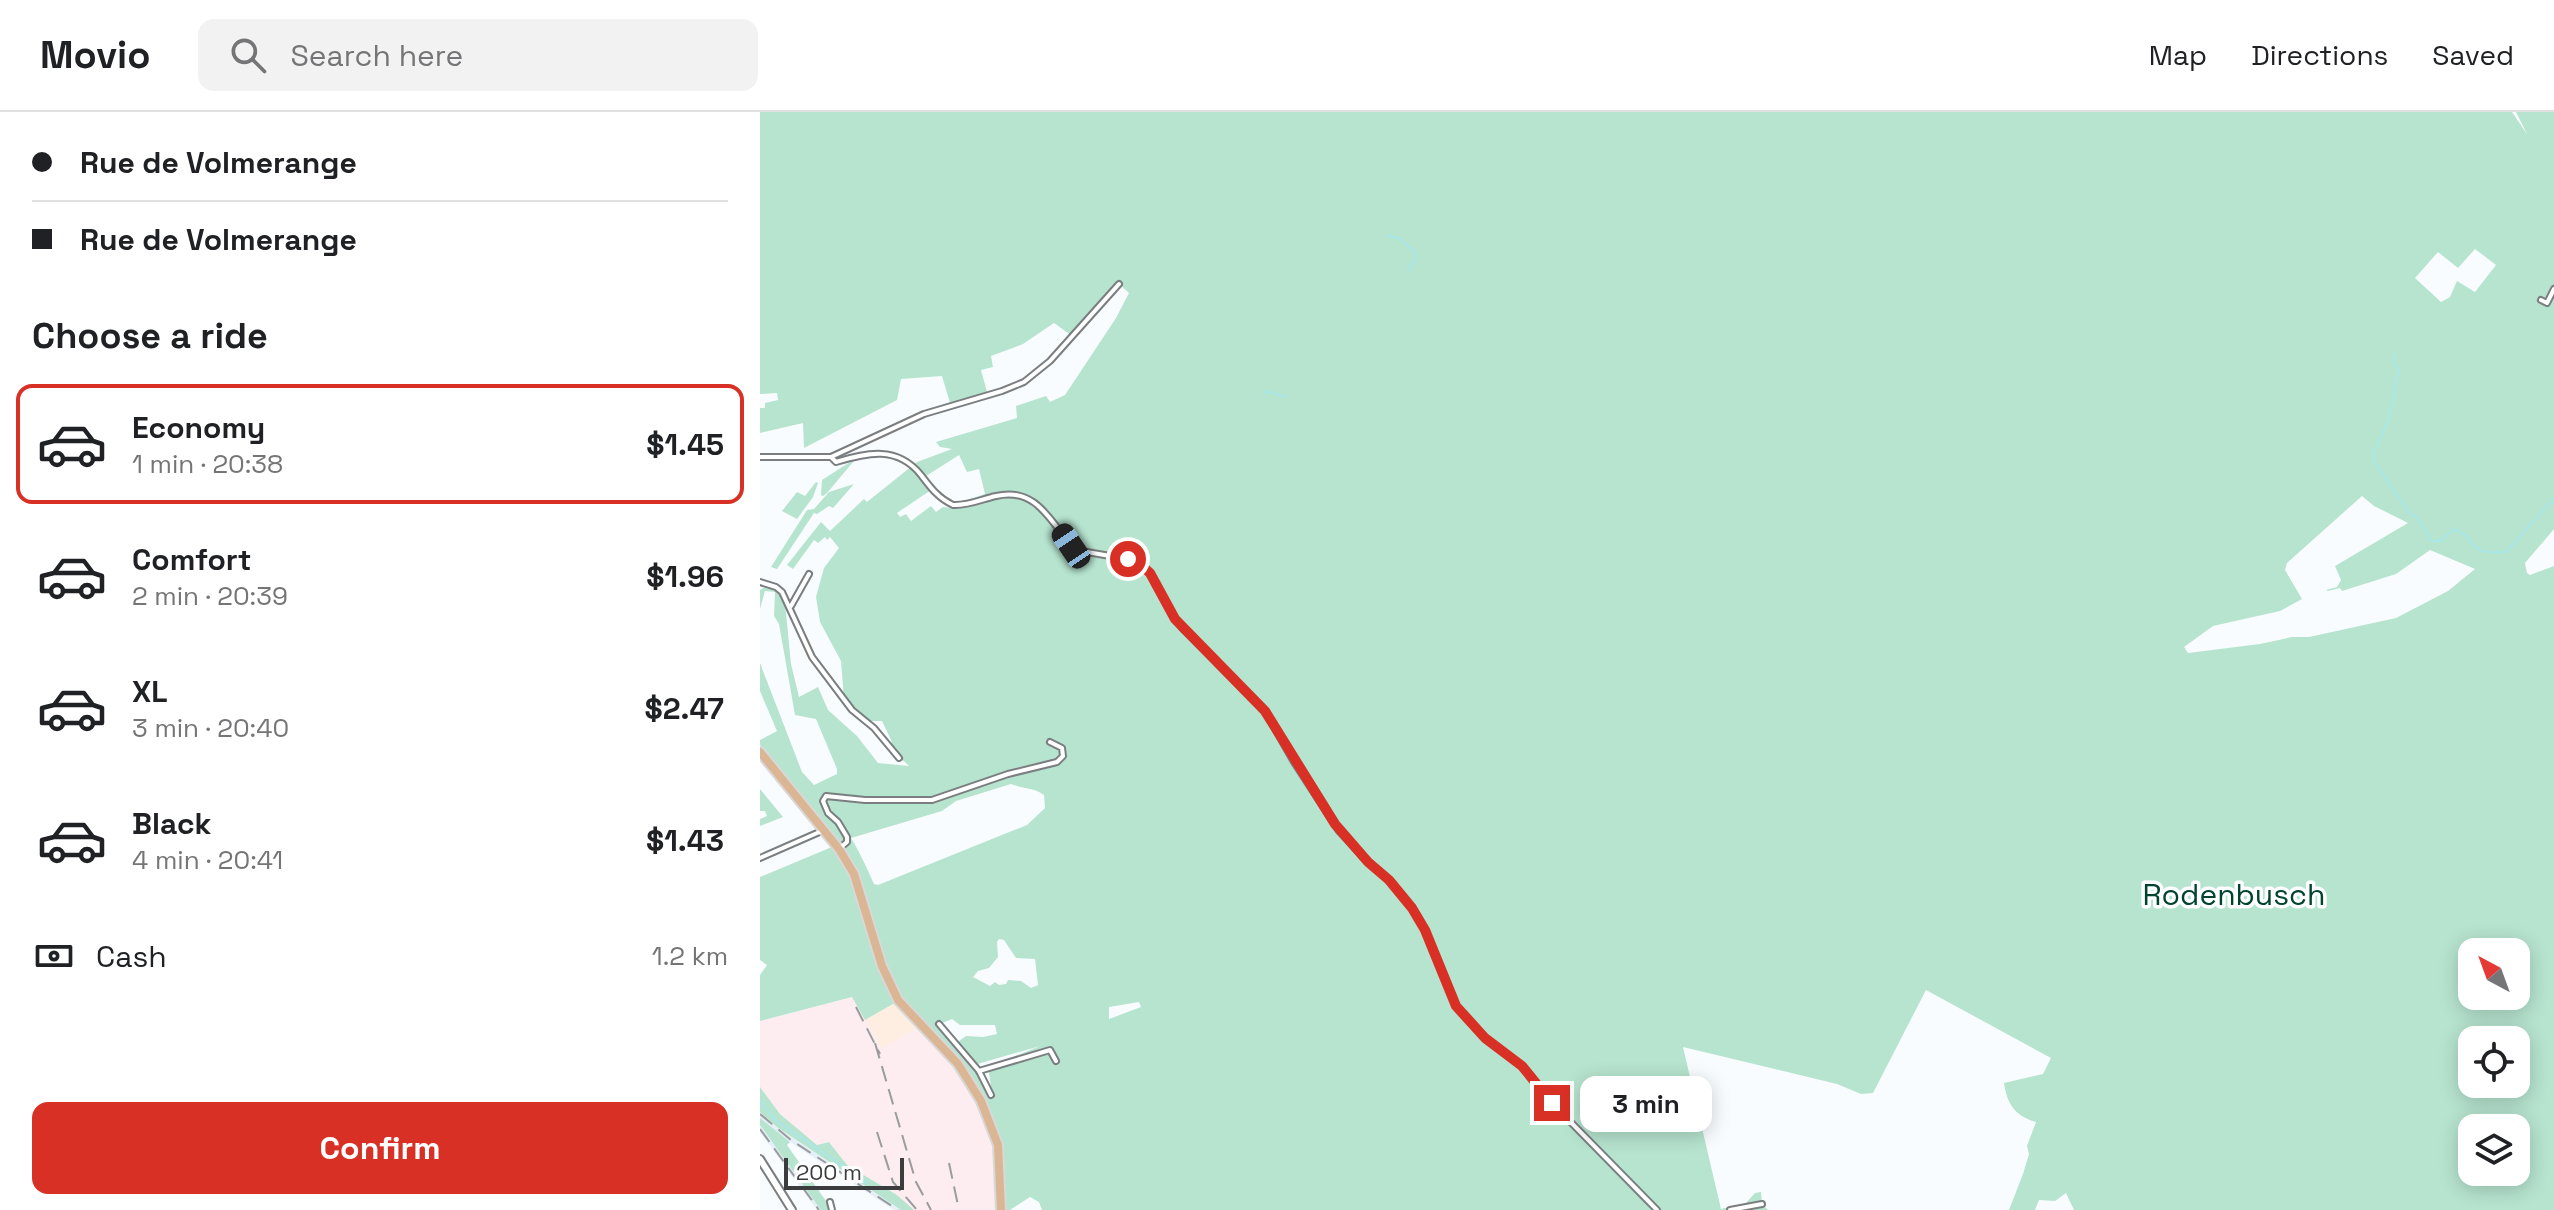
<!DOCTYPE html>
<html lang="en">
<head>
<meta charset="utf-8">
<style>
	:root { --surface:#fff; --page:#f2f2f2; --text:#202124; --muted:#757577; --line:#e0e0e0; --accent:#d93025 }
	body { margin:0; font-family:"Space Grotesk",sans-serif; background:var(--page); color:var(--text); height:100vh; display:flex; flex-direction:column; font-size:30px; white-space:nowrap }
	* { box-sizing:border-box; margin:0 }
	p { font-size:26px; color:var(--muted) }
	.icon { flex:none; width:44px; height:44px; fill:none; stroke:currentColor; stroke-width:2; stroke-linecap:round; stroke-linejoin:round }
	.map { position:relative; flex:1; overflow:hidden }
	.side { display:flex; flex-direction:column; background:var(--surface); width:760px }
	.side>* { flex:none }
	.guide { display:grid; align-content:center; height:176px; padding:0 32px; background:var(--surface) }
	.needle { width:52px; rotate:319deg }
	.tools { position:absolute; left:1698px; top:826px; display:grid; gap:16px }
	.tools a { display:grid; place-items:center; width:72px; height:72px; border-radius:16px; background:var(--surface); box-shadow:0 4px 20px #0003; font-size:40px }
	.scale { position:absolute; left:24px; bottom:20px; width:120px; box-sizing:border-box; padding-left:8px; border:4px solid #3b3c3d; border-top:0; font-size:22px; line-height:28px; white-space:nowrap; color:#3b3c3d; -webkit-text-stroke:6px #fff; paint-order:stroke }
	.end { position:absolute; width:36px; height:36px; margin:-18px; border:10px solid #d93025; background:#fff; box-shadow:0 0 0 4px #fff }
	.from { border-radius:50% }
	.bubble { position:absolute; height:56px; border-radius:16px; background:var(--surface); box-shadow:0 4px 20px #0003; font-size:26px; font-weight:700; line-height:56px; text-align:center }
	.car { position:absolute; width:24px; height:48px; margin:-24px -12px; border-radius:10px; box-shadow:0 0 6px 2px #0007; background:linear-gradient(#222 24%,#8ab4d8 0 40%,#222 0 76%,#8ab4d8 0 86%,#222 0) }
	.guide b { display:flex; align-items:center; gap:28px; height:76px; font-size:30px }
	.guide b+b { border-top:2px solid var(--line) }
	.guide i { width:20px; height:20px; background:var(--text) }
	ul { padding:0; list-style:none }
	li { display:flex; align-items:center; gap:24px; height:120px; margin:0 16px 12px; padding:0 16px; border:4px solid transparent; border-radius:16px }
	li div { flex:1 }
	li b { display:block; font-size:30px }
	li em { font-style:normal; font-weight:700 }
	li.active { border-color:var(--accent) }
	li>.icon { width:72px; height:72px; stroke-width:1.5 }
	h2 { padding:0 32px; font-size:36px; line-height:96px }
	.pay { display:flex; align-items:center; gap:20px; height:88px; padding:0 32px; font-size:30px }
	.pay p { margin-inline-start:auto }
	.action { display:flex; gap:16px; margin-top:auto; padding:16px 32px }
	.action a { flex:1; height:92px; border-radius:16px; background:var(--accent); color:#fff; font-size:32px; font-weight:700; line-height:92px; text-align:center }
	header { display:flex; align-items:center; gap:48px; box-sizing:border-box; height:112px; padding:0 40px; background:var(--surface); border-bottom:2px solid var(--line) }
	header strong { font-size:38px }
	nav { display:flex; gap:44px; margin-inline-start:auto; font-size:28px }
	.search { width:560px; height:72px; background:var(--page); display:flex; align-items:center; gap:20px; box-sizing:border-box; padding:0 28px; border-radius:16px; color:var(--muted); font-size:30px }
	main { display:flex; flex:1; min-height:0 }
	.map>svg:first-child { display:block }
	.commercial { fill:#fdeee1 }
	.industrial { fill:#fdedf0 }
	.built { fill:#e6eff8 }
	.green { fill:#b6e4cf; fill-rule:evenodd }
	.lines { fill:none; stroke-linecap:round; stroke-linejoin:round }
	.stream { stroke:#aae7e9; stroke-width:2 }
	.minor-casing { stroke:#7b7e80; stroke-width:8 }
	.secondary-casing { stroke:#7b7e80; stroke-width:10 }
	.primary-casing { stroke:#d8d8d8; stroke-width:12 }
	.minor { stroke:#fff; stroke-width:4 }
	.secondary { stroke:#fff; stroke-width:6 }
	.primary { stroke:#dbb694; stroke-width:8 }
	.rail { stroke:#9a9c9d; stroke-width:2; stroke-dasharray:16 8; stroke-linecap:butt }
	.route { stroke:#d93025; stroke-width:10 }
	.labels { text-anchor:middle; stroke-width:7; stroke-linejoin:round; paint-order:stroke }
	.park-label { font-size:30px; fill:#00442e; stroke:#fff }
</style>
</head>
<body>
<header>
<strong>Movio</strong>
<div class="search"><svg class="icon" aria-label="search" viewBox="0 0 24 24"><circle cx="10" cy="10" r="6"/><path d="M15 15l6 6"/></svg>Search here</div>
<nav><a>Map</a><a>Directions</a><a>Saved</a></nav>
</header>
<main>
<section class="side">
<div class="guide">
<b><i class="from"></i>Rue de Volmerange</b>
<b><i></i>Rue de Volmerange</b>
</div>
<h2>Choose a ride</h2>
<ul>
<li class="active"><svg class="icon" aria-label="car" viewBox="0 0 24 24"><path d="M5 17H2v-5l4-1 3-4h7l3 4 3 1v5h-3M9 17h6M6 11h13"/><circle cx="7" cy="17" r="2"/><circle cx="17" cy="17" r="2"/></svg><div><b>Economy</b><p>1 min · 20:38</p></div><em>$1.45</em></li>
<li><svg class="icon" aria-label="car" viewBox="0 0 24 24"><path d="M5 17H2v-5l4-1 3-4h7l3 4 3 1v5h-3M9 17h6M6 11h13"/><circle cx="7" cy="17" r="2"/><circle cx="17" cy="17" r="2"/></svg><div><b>Comfort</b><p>2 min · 20:39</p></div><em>$1.96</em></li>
<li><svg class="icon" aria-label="car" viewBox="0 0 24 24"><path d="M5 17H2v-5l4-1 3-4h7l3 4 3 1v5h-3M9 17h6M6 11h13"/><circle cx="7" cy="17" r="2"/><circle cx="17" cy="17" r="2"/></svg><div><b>XL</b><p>3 min · 20:40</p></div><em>$2.47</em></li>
<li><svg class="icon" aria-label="car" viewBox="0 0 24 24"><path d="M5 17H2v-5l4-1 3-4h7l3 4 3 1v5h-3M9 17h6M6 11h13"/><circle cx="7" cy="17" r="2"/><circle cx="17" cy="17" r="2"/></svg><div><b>Black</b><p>4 min · 20:41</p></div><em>$1.43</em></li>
</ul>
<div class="pay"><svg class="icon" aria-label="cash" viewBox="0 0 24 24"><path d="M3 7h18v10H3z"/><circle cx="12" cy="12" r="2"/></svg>Cash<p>1.2 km</p></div>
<div class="action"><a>Confirm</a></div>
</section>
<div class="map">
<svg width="1794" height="1098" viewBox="0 0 1794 1098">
	<rect width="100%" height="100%" fill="#f9fcfe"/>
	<!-- commercial -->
	<polygon class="commercial" points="138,888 161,914 122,938 105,908"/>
	<!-- industrial -->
	<polygon class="industrial" points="93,885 122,937 161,914 213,974 238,1033 241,1098 154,1098 137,1083 87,1053 69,1030 57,1033 20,1002 0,975 0,909"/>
	<!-- built -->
	<g class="built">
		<polygon points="0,1000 33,1026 141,1098 134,1098 30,1030 0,1006"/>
		<polygon points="0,1013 52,1083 61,1098 57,1098 0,1020"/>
	</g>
	<!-- green -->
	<g class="green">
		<path d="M 0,0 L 1752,0 L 1767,22 L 1756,0 L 1794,0 L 1794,417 L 1765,451 L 1767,461 L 1770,463 L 1794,454 L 1794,1098 L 1314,1098 L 1306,1081 L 1295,1089 L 1279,1088 L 1275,1098 L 1249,1098 L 1263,1062 L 1269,1042 L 1267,1034 L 1276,1010 C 1255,1004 1247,992 1244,971 L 1283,962 L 1291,946 L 1166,878 L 1113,981 L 1101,982 L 1077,972 L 923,935 L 961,1097 L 986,1091 L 995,1081 L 1001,1080 L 1002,1092 L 1008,1098 L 282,1098 L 279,1090 L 270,1085 L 250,1098 L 241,1098 L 240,1045 L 213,974 L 138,889 L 105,908 L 92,885 L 0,909 L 0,863 L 7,853 L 0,848 L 0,765 L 79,732 L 0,633 L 0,628 L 17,619 L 0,579 L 0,551 L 42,660 L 54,673 L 77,662 L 77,657 L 56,607 L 35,603 L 19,512 L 14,504 L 15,480 L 5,479 L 0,497 L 0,478 L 5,475 L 15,476 L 25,491 L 31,552 L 39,585 L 58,575 L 68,598 L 97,624 L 118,651 L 149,654 L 134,640 L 131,628 L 122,609 L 105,609 L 84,588 L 81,549 L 60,510 L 56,485 L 64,456 L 79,436 L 70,425 L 67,428 L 65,425 L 58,431 L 54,428 L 33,457 L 27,453 L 61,410 L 70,419 L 104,387 L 107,390 L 157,350 L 192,337 L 180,335 L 176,330 L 257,306 L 256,294 L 286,284 L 290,290 L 305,283 L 356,206 L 369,181 L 359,172 L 312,224 L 294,211 L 263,232 L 231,244 L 233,255 L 221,258 L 227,280 L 190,291 L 182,264 L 141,267 L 137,288 L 44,336 L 43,311 L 0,321 L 0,296 L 5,296 L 5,291 L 18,288 L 17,281 L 0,282 ZM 1715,137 L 1736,153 L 1715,180 L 1697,169 L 1690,185 L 1681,190 L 1655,166 L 1678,140 L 1698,156 ZM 199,343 L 207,360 L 219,357 L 225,382 L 210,387 C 204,397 194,396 183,395 L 176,400 L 171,394 L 151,409 L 146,402 L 140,405 L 137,401 L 171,378 L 163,366 ZM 1602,384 L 1614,394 L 1648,411 L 1575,454 L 1581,468 L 1577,475 L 1566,478 L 1568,479 L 1580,476 L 1582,479 L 1636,462 L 1670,438 L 1715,457 L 1688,479 L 1636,506 L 1549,525 L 1532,525 L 1500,532 L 1428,541 L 1424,535 L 1453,514 L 1520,499 L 1542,487 L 1525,458 L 1527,451 ZM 251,672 C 263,677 273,675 284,683 L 285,696 L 267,713 L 118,773 L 114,772 C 107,756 99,739 91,726 L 182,699 L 196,689 ZM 239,827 L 244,828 L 256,846 L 275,847 L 278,873 L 271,876 L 261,869 L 248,868 L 246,872 L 239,873 L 235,870 L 230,874 L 213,865 L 218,859 L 229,856 L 238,845 L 237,830 ZM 1712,840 L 1756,840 L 1756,884 L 1712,884 ZM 379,890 L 381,895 L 349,907 L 349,895 ZM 192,907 L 200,913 L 235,913 L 237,922 L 223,925 L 206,924 L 195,932 L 180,912 ZM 1712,928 L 1756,928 L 1756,972 L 1712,972 ZM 280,934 L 228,955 L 233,987 L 214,953 ZM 1712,1016 L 1756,1016 L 1756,1060 L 1712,1060 Z"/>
		<polygon points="91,345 95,345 93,350 67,381 63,384 61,383 62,368 90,350"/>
		<polygon points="56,370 58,371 53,385 37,407 22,399 37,380 45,384"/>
		<polygon points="94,372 73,396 69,394 57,402 54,401 17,457 11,455 47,398 54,397 69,380"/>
		<polygon points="0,677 23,705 0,714 0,707 7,704 5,699 0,699"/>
		<polygon points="0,975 20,1002 57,1033 69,1030 87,1053 137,1083 154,1098 141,1098 17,1015 0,1000"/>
		<polygon points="0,1006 30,1030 27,1033 66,1089 69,1098 61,1098 0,1013"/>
	</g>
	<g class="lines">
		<!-- stream -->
		<g class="stream">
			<polyline points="627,124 639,126 656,141 656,148 648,157 649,159"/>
			<path d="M 1634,242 L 1634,251 L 1639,258 C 1634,274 1634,289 1629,305 C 1625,320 1614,332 1613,349 L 1650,401 L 1657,406 L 1671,429 L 1680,429 L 1694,417 C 1720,427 1703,443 1746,440 L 1794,386"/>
			<polyline points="504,283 507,279 526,285"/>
			<polyline points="0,988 15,1008 108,1071"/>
		</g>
		<!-- minor casing -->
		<g class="minor-casing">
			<g id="minor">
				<polyline points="1781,188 1787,191 1794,177"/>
				<polyline points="0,345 71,345 164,302 242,279 264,270 290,249 359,172"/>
				<path d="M 71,345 L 76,350 C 107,341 137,333 161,363 C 171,376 178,386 193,393 C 208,394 222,387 236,384 C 278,374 292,413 315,438 L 368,447 L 381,453 L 390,461 L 415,507 L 423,517 L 505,599 L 534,650 L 579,719 L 608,750 L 629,768 L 652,796 L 665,818 L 696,894 L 725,926 L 762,954 L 792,991 L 897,1098"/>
				<polyline points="0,470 16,475 22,480 52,545 92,598 114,616 139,646"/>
				<polyline points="31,494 49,462"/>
				<polyline points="81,735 87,730 87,725 78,710 68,701 63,689 66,684 105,688 172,688 248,662 297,650 303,644 302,636 290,630"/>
				<polyline points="0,746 64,718"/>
				<polyline points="179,912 219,959 231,983"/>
				<polyline points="219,959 290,938 296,949"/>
				<polyline points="70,1090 72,1098"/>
				<polyline points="970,1098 1002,1092"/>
			</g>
		</g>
		<!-- secondary casing -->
		<g class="secondary-casing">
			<polyline id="secondary" points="0,1047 32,1098"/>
		</g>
		<!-- primary casing -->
		<g class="primary-casing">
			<polyline id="primary" points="0,640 79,737 94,762 122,854 138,888 198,952 221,989 238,1033 241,1098"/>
		</g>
		<!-- minor -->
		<use href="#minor" class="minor"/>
		<!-- secondary -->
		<use href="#secondary" class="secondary"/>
		<!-- primary -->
		<use href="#primary" class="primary"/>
		<!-- rail -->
		<g class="rail">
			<polyline points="96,895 120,942"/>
			<polyline points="115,931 156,1070 171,1098"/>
			<polyline points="0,1002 31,1028 138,1098"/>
			<polyline points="0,1017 59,1098"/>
			<polyline points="117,1020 133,1070 157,1098"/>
			<polyline points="189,1051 199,1098"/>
		</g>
	</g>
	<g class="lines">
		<!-- route -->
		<polyline class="route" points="368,447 381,453 390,461 415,507 505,599 575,712 608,750 629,768 652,796 665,818 696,894 725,926 762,954 792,991"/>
	</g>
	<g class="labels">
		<!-- park labels -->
		<g class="park-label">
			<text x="1474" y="793">Rodenbusch</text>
		</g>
	</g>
</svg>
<div class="tools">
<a><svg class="needle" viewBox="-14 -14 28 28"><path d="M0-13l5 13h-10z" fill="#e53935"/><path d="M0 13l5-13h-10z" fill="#757577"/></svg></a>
<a><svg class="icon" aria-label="locate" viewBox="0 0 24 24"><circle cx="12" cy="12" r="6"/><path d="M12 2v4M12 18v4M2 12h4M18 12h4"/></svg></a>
<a><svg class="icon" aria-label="layers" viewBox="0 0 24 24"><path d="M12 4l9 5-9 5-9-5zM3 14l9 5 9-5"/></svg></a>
</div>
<div class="scale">200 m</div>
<i class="end from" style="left:368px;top:447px"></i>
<i class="end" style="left:792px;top:991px"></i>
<div class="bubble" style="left:820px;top:964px;width:132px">3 min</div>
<i class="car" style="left:311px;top:434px;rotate:326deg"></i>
</div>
</main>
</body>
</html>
